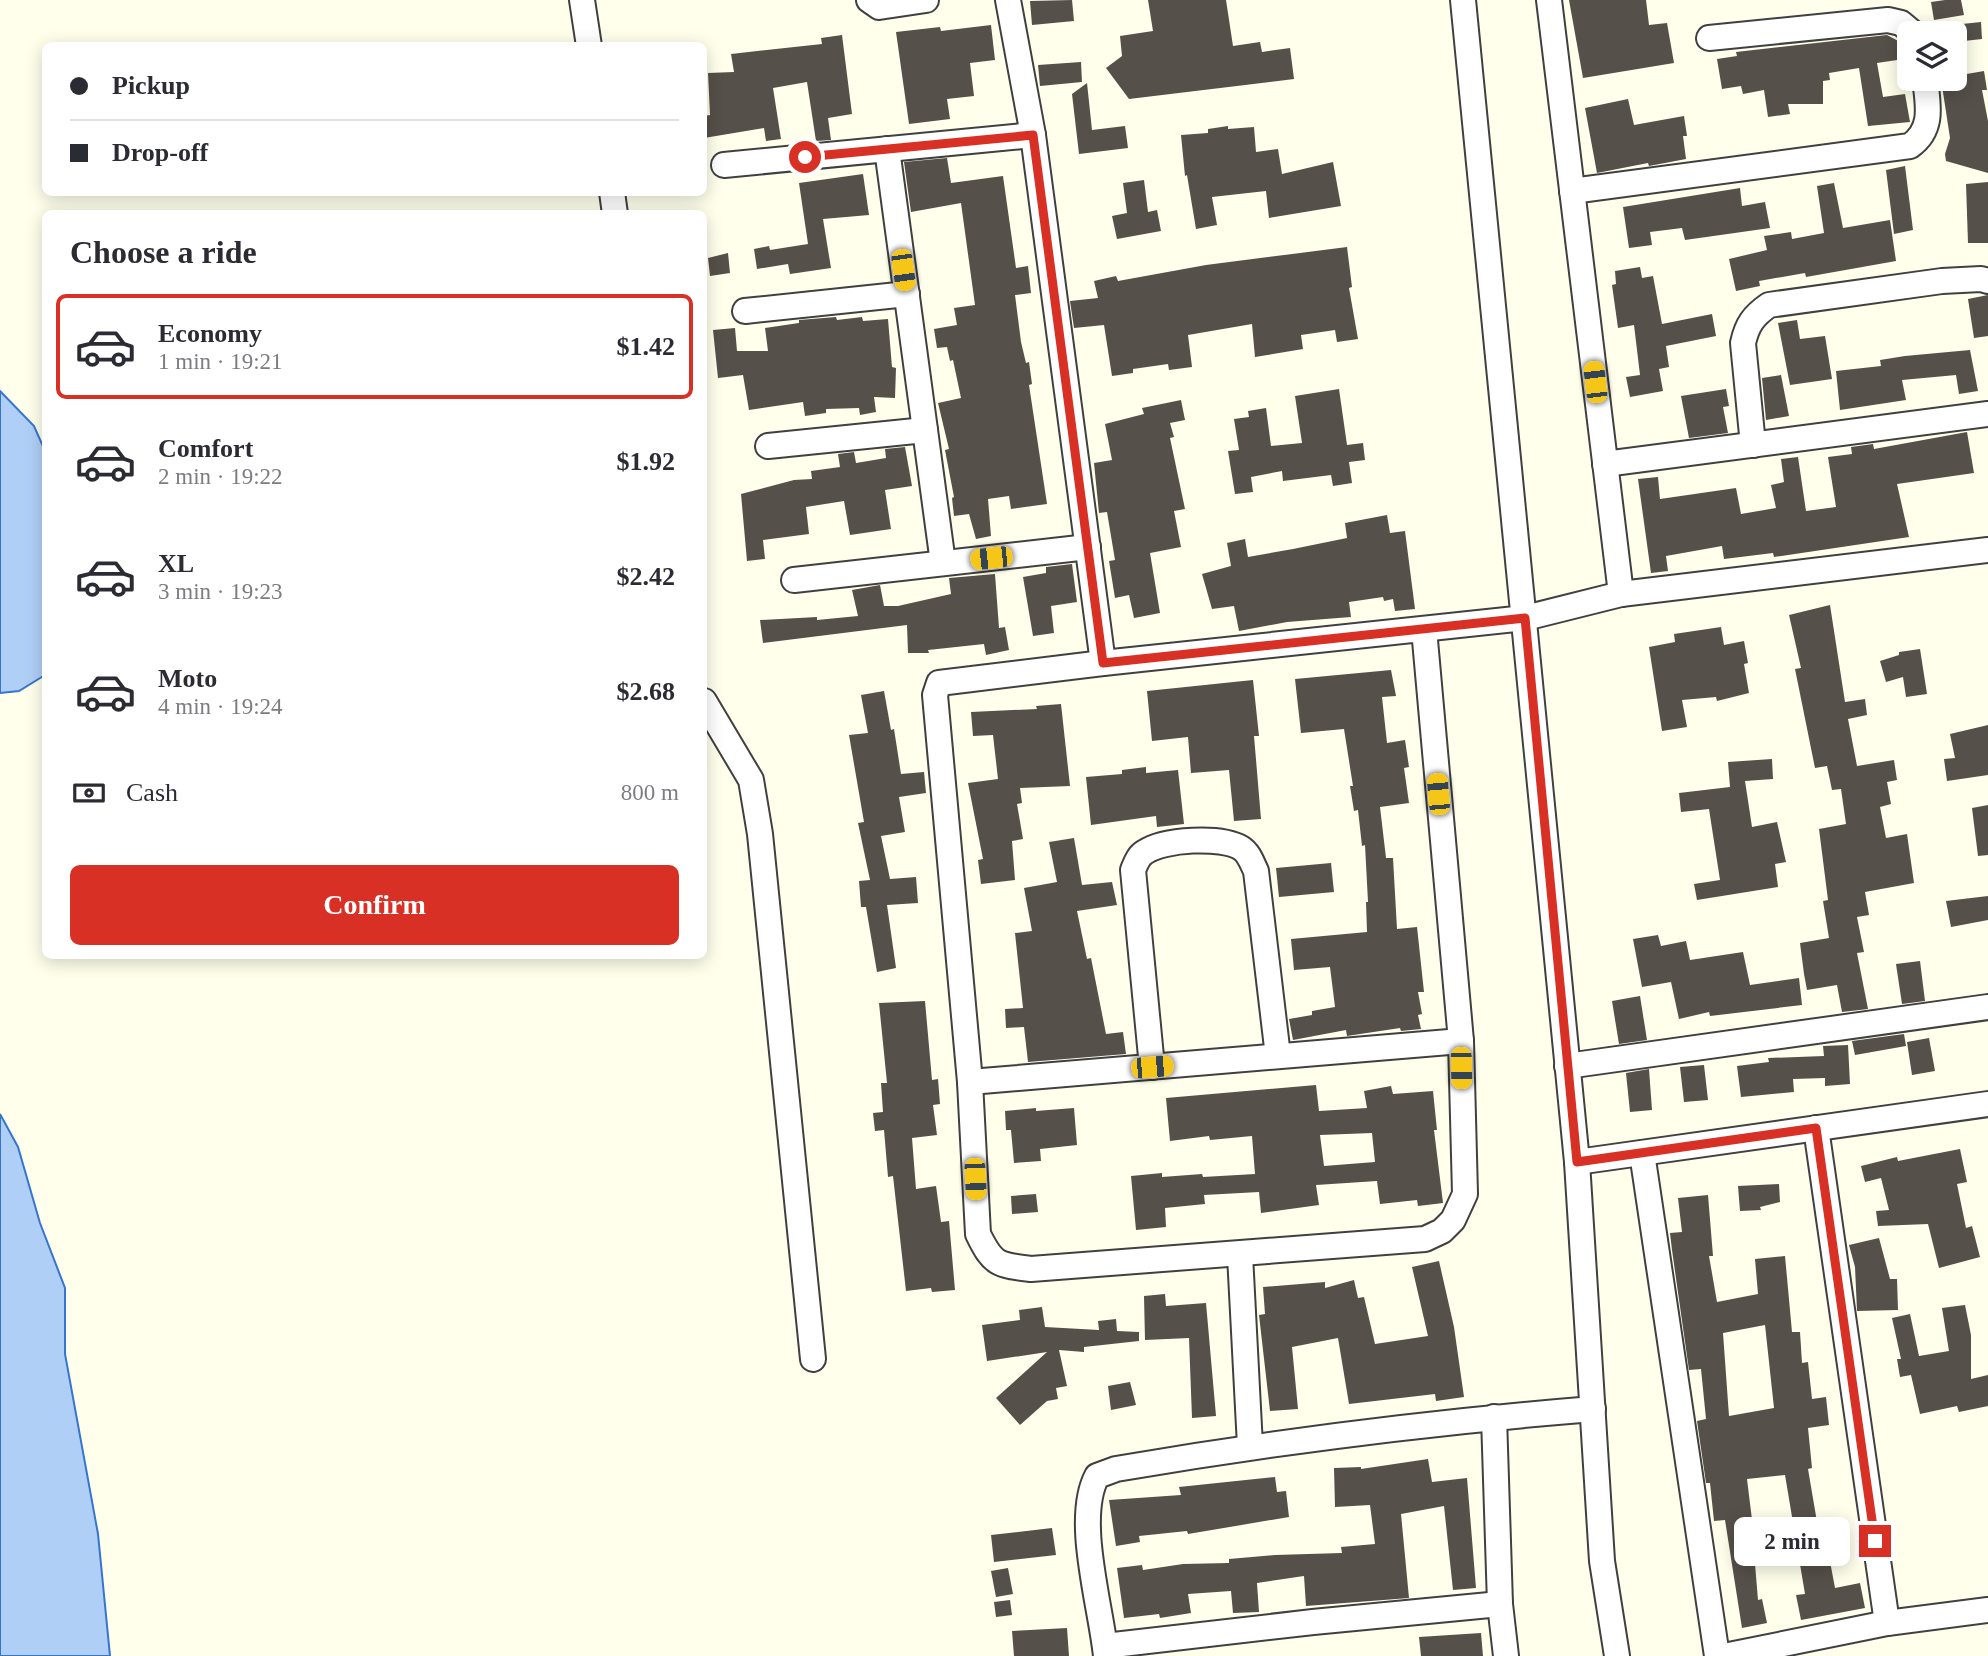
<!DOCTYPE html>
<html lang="en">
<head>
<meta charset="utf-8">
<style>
	:root { --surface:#fff; --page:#f2f2f3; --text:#2b2b33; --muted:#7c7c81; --line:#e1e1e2; --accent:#d93025 }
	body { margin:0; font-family:"Times New Roman",serif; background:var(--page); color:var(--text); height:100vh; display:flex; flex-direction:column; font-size:26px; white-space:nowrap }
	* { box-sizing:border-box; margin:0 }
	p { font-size:23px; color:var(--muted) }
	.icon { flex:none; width:38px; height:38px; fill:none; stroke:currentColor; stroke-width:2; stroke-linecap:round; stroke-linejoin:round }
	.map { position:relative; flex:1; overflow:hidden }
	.sheet { position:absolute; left:42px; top:210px; width:665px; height:749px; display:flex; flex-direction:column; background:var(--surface); border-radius:10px; box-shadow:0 4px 18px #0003 }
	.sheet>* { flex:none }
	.guide { position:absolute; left:42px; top:42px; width:665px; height:154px; border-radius:10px; box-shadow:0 4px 18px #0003; display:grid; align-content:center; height:154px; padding:0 28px; background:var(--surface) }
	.buttons { position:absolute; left:1897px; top:21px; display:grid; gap:14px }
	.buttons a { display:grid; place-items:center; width:70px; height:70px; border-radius:10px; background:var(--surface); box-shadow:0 4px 18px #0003; font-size:35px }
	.end { position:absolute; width:32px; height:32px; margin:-16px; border:9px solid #d93025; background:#fff; box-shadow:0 0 0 4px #fff }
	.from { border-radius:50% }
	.bubble { position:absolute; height:49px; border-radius:10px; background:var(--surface); box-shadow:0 4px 18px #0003; font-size:23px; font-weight:700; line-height:49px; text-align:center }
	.car { position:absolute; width:21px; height:42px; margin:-21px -10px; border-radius:9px; box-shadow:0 0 5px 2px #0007; background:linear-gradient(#f5c518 24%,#345 0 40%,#f5c518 0 76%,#345 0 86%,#f5c518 0) }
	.guide b { display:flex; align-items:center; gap:24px; height:66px; font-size:26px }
	.guide b+b { border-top:2px solid var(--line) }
	.guide i { width:18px; height:18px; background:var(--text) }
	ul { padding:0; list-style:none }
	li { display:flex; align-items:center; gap:21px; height:105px; margin:0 14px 10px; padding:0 14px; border:4px solid transparent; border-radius:10px }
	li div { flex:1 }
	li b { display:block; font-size:26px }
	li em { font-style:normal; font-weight:700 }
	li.selected { border-color:var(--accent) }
	li>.icon { width:63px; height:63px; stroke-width:1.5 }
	h2 { padding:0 28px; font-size:32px; line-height:84px }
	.pay { display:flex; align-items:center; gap:18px; height:77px; padding:0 28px; font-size:26px }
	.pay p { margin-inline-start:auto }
	.button { display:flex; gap:14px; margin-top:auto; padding:14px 28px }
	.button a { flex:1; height:80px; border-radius:10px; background:var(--accent); color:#fff; font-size:28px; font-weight:700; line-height:80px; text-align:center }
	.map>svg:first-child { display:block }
	.water { fill:#b0cff7; stroke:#3675cf; stroke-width:2 }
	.building { fill:#555049; fill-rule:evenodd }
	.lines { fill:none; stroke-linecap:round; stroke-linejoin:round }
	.minor-casing { stroke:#404040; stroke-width:28 }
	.minor { stroke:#fff; stroke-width:24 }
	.route { stroke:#d93025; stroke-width:9 }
</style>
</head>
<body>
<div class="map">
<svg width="1988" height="1656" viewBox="0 0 1988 1656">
	<rect width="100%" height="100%" fill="#ffffec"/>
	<!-- water -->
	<g class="water">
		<polygon points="0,391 34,426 46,453 45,675 19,691 0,693"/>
		<polygon points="0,1114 18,1147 40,1223 65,1288 65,1354 98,1534 110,1656 0,1656"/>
	</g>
	<!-- building -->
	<g class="building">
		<polygon points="1072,0 1074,21 1032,25 1030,1"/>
		<polygon points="1148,0 1226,0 1233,46 1260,42 1262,52 1290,48 1294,79 1129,99 1106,68 1122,56 1120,36 1153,31"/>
		<polygon points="1569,0 1646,0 1649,25 1667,23 1674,63 1583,78"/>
		<polygon points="1945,0 1961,0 1964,15 1934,20 1931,2"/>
		<polygon points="1981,22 1982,39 1964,41 1962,24"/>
		<polygon points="991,25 995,60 970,63 974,96 947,99 950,119 909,124 896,32 940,27 941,31"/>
		<polygon points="842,35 852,114 828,118 831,140 816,141 807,82 773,88 781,139 766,141 764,128 704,138 704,116 710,115 708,73 734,72 731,54 822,44 821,38"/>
		<polygon points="1887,35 1902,43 1904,59 1877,63 1883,97 1905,94 1910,122 1868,126 1859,68 1829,73 1830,80 1823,81 1823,104 1788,104 1790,114 1768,117 1764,90 1743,94 1741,86 1722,89 1717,59 1737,56 1736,52"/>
		<polygon points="1081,62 1082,82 1040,86 1038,65"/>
		<polygon points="1984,71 1987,90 1982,90 1988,121 1988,173 1946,161 1945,154 1950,138 1941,79 1955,79 1955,76"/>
		<polygon points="1087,83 1092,130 1125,126 1128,148 1079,154 1072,94"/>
		<polygon points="1628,99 1634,125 1684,116 1687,136 1683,136 1686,159 1649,166 1648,163 1597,173 1585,108"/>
		<polygon points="1228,126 1228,129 1254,127 1256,152 1278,149 1282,174 1333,162 1341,206 1269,218 1266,191 1212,197 1217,225 1196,229 1187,175 1185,176 1181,135 1208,133 1208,129"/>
		<polygon points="947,158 951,183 1003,176 1016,268 1028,266 1031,293 1015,295 1021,342 1026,363 1029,362 1032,384 1029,385 1047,504 1011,509 1009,496 988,499 991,536 976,539 969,514 954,516 952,498 954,497 945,450 949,449 938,403 961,398 953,360 950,361 947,347 937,348 934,329 957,325 954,308 975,305 961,203 911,212 904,162"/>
		<polygon points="1905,166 1913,230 1894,234 1886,170"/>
		<polygon points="863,174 869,215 823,219 831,268 790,274 788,264 757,269 754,249 769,246 770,250 808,244 799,183"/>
		<polygon points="1144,180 1148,212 1157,210 1161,231 1117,239 1112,216 1127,213 1123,183"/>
		<polygon points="1988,182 1988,243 1968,243 1966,184"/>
		<polygon points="1834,183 1843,228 1890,220 1896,261 1806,277 1805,273 1759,281 1760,286 1736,291 1729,259 1767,250 1764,236 1791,232 1792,239 1824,233 1817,186"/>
		<polygon points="1740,188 1742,206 1765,202 1770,228 1685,240 1682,228 1650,232 1652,245 1629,248 1623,207"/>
		<polygon points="1347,247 1352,287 1349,288 1358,339 1337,342 1335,330 1301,335 1303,349 1255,357 1252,324 1188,335 1192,367 1169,370 1168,364 1133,369 1133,373 1112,376 1104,325 1074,328 1070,301 1098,298 1094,281 1116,276 1118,281 1206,265"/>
		<polygon points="728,253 730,273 710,276 708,258"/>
		<polygon points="1640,267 1642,278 1653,276 1662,324 1712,314 1716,336 1666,346 1669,367 1659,369 1663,391 1630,397 1626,377 1640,375 1634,325 1618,328 1612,285 1616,284 1615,271"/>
		<polygon points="1988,295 1988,336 1974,338 1968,299"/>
		<polygon points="836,317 837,320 862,317 863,321 888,319 892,367 896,368 895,398 874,397 876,412 860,415 859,408 826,409 826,413 805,416 803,402 749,410 743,375 718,378 713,330 735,328 737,351 768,351 765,328 799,323 799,320"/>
		<polygon points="1797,320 1800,339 1825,336 1832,379 1790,385 1778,323"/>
		<polygon points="1970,350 1978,391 1959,394 1956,375 1902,380 1906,400 1840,410 1836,371 1881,366 1880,360 1905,356"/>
		<polygon points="1781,375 1789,416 1766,420 1762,378"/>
		<polygon points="1339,389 1347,445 1363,443 1365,460 1349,462 1352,483 1333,486 1331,475 1283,481 1282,471 1251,477 1253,492 1235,494 1228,451 1239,450 1234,419 1249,417 1248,411 1266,408 1271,446 1302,443 1295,396"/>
		<polygon points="1726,389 1729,406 1723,407 1728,433 1689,438 1681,396"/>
		<polygon points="1181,400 1185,420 1170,423 1174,437 1170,438 1185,509 1174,511 1181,547 1150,553 1160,613 1134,618 1129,595 1115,598 1109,561 1115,560 1107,512 1099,513 1094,463 1112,460 1105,424 1144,414 1142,408"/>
		<polygon points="1967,432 1974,473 1897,484 1909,537 1774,557 1773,553 1724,559 1722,546 1666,556 1668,571 1651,573 1638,479 1658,477 1660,499 1736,488 1741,514 1776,508 1771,485 1784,482 1781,459 1798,457 1806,511 1836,507 1828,457 1852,454 1851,447 1873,444 1874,449"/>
		<polygon points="905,447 912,486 885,490 891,529 850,535 844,501 806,507 809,534 763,540 765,559 747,561 741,494 794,480 812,479 811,471 840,467 838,454 854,452 856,463 886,458 885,449"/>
		<polygon points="1387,515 1390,533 1405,531 1415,609 1395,611 1393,599 1384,601 1383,597 1349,602 1351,617 1287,622 1239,631 1234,606 1212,609 1202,574 1231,566 1227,543 1245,539 1248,557 1293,549 1347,538 1345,523"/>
		<polygon points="1072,564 1077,602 1051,606 1054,633 1033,636 1023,577 1046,573 1046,567"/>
		<polygon points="995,574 999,628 1005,627 1009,650 986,655 984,644 928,650 929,653 908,653 907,625 763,643 760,620 817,617 817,620 858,616 852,590 880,585 884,606 898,606 951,594 949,578"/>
		<polygon points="1830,605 1845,702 1865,699 1867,715 1848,719 1857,766 1894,760 1897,780 1887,782 1891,804 1880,807 1886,838 1907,834 1914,883 1865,892 1869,915 1857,917 1864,952 1857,953 1868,1009 1842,1012 1837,985 1807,990 1804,974 1800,943 1829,938 1823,901 1828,900 1819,829 1846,824 1841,789 1832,790 1827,766 1815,768 1795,669 1801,668 1789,615"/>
		<polygon points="1721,627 1724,645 1744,641 1748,663 1744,664 1749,693 1717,701 1716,697 1682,700 1687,727 1662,731 1649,647 1675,642 1674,634"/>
		<polygon points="1920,649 1927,694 1906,697 1903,677 1886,682 1880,661 1899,655 1899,652"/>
		<polygon points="1391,670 1396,696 1382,697 1387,743 1405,740 1409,767 1404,768 1409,803 1380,807 1386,858 1393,858 1397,929 1417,927 1424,992 1418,992 1422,1014 1418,1015 1421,1029 1401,1031 1400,1028 1347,1036 1346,1030 1293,1040 1289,1019 1312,1015 1312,1011 1335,1007 1330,967 1294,970 1291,939 1367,932 1366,902 1368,902 1365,845 1362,846 1358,810 1354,811 1350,786 1353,786 1344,729 1301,733 1295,679"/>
		<polygon points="1253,680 1259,736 1254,736 1261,819 1234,821 1229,770 1191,773 1188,737 1152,741 1147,691"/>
		<polygon points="884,691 891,730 894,729 901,774 924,772 926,793 899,797 905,832 881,836 890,879 916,877 918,903 887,905 896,968 877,972 866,907 861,907 859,881 870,880 858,823 864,822 849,735 868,733 861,695"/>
		<polygon points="1061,704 1070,786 1020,788 1022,803 1017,804 1023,839 1012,841 1015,880 981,884 978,860 983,859 968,783 998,779 993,735 973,736 971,712 1037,709 1036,706"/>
		<polygon points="1988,725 1988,775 1947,781 1944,759 1955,758 1950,734"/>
		<polygon points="1772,759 1773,779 1745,781 1752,827 1777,822 1786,862 1775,864 1778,887 1697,900 1694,884 1720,880 1709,809 1681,812 1679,793 1730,787 1728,762"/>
		<polygon points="1146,767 1146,773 1178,770 1184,824 1157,827 1156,816 1091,825 1086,777 1122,774 1122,770"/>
		<polygon points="1988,805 1988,855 1978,856 1972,808"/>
		<polygon points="1074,838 1082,885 1112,882 1117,905 1077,911 1087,959 1091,958 1106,1034 1123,1032 1126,1054 1028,1062 1024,1027 1006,1028 1005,1009 1023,1008 1015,933 1032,931 1024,888 1057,882 1049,842"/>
		<polygon points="1331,863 1334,892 1279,897 1276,868"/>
		<polygon points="1988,896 1988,920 1951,927 1946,901"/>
		<polygon points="1658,935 1661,946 1686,941 1690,960 1743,952 1750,985 1799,978 1802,1005 1710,1016 1709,1012 1679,1019 1671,982 1642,987 1633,939"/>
		<polygon points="1920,961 1925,1001 1902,1004 1896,964"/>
		<polygon points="1640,996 1647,1040 1619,1044 1612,1001"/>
		<polygon points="925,1001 932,1080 938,1079 940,1104 933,1105 937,1135 912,1138 916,1189 936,1186 941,1222 949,1221 955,1290 932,1292 931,1288 906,1291 893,1176 888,1177 884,1130 875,1131 873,1113 883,1112 881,1083 887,1083 879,1003"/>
		<polygon points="1904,1034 1906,1046 1855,1055 1852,1041"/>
		<polygon points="1929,1038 1935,1071 1912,1075 1907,1042"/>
		<polygon points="1848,1045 1850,1084 1825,1086 1825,1078 1793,1079 1794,1092 1741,1097 1737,1066 1769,1062 1768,1058 1824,1056 1823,1046"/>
		<polygon points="1704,1065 1708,1100 1684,1102 1680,1067"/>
		<polygon points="1649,1069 1652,1110 1630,1112 1626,1073"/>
		<path d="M 1316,1085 L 1319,1111 L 1367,1108 L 1364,1091 L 1391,1086 L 1393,1094 L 1433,1091 L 1437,1130 L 1434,1130 L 1443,1203 L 1418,1206 L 1417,1200 L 1380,1204 L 1377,1181 L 1316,1185 L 1319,1205 L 1261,1213 L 1259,1192 L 1204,1195 L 1205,1204 L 1165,1208 L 1166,1227 L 1136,1230 L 1131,1176 L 1162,1173 L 1162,1177 L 1202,1174 L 1203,1177 L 1255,1174 L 1252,1136 L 1210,1140 L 1209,1136 L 1170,1141 L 1166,1098 ZM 1372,1133 L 1375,1162 L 1324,1166 L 1320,1135 Z"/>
		<polygon points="1036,1108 1036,1111 1074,1108 1077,1145 1040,1149 1041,1161 1014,1163 1011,1130 1006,1130 1005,1111"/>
		<polygon points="1960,1149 1967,1182 1957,1184 1966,1228 1972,1226 1980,1257 1939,1268 1928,1224 1878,1226 1876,1211 1889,1210 1881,1178 1865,1182 1861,1166 1897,1157 1898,1161"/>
		<polygon points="1779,1184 1780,1202 1760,1207 1761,1210 1740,1211 1738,1186"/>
		<polygon points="1036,1194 1038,1212 1012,1214 1011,1196"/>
		<path d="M 1708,1195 L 1713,1256 L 1709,1256 L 1717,1302 L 1758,1294 L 1755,1259 L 1785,1256 L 1792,1332 L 1800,1332 L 1802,1363 L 1808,1362 L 1812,1399 L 1826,1397 L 1829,1425 L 1808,1428 L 1812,1468 L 1808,1469 L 1823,1557 L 1829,1556 L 1835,1588 L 1860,1583 L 1865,1608 L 1801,1620 L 1796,1595 L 1805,1594 L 1785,1475 L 1747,1479 L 1756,1552 L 1754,1552 L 1758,1600 L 1762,1599 L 1767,1623 L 1742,1628 L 1725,1520 L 1714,1521 L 1710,1483 L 1706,1483 L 1697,1421 L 1706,1419 L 1701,1369 L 1689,1370 L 1672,1250 L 1670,1233 L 1682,1232 L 1678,1198 ZM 1765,1325 L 1774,1408 L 1729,1416 L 1723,1333 Z"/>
		<polygon points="1879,1238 1890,1279 1897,1279 1898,1310 1857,1311 1855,1267 1849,1245"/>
		<polygon points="1439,1261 1454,1327 1464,1397 1436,1401 1435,1394 1349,1404 1338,1338 1292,1347 1298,1409 1270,1411 1259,1315 1265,1314 1263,1287 1325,1282 1325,1288 1354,1280 1358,1298 1364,1297 1375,1344 1428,1336 1412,1267"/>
		<polygon points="1165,1294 1166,1306 1206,1303 1216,1416 1192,1418 1189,1338 1145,1340 1144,1296"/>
		<polygon points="1965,1305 1971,1335 1971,1379 1988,1375 1988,1406 1959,1412 1957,1406 1920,1414 1911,1375 1900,1377 1897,1359 1901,1359 1892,1318 1910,1314 1919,1356 1949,1351 1942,1308"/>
		<polygon points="1042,1307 1045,1327 1099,1330 1098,1321 1116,1319 1117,1331 1139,1332 1139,1341 1084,1347 1084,1352 1059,1350 1067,1386 1056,1388 1058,1399 1047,1401 1020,1425 996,1398 1047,1352 987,1361 982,1325 1020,1320 1019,1310"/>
		<polygon points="1130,1382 1136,1405 1111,1410 1108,1386"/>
		<polygon points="1428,1459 1432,1482 1467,1478 1476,1588 1453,1590 1444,1506 1401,1514 1409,1598 1306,1606 1304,1576 1257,1583 1259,1612 1233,1613 1231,1591 1188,1594 1191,1613 1160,1618 1159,1614 1124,1618 1117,1568 1142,1565 1143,1570 1183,1564 1229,1563 1229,1559 1275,1555 1342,1553 1341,1547 1375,1544 1370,1505 1335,1507 1334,1468 1361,1467 1361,1469"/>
		<polygon points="1275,1477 1277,1492 1286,1491 1289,1517 1188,1534 1187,1531 1139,1536 1140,1542 1116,1546 1109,1500 1181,1495 1179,1487"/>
		<polygon points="1052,1528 1056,1555 994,1562 991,1535"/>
		<polygon points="1008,1568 1013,1594 996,1597 991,1571"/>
		<polygon points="1010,1600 1012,1615 996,1617 994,1602"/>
		<polygon points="1067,1628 1069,1656 1014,1656 1012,1631"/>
		<polygon points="1481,1633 1483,1656 1421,1656 1419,1637"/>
	</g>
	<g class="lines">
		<!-- minor casing -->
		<g class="minor-casing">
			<g id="minor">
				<polyline points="582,0 589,46"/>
				<polyline points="869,0 879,7 926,0"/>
				<polyline points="1008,0 1033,135 1103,663"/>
				<polyline points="1463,0 1577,1162 1602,1561 1617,1656"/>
				<polyline points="1549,0 1621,594"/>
				<polyline points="1709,38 1888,20 1901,23 1913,33"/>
				<polyline points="887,149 943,563"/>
				<polyline points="724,165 1033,135"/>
				<path d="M 1572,191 L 1910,146 C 1934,129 1928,105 1925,79"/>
				<polyline points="612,192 615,214"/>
				<polyline points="745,311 907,294"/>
				<path d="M 1753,445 L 1743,343 C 1747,325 1753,316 1769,305 L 1942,281 L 1981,279 L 1988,281"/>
				<polyline points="768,446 925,430"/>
				<polyline points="1605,464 1988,414"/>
				<polyline points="794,580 1088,547"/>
				<path d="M 1424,629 L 1461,1041 L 1465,1194 L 1453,1220 L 1442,1231 L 1425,1239 L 1031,1269 C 998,1265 993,1265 978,1234 L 970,1082 L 935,695 L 939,683 L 1103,663 L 1525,618 L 1621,594 L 1988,550"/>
				<polyline points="704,701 751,780 760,834 813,1359"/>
				<polyline points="1567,1066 1988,1007"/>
				<path d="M 1152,1067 L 1133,870 C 1136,863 1138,856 1145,852 C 1164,839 1221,836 1241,848 C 1249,853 1252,863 1256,871 L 1278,1056"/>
				<polyline points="970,1082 1461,1041"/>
				<polyline points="1816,1128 1887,1623"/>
				<polyline points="1642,1153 1717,1656"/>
				<polyline points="1577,1162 1988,1104"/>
				<polyline points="1240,1255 1250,1446"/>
				<polyline points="1494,1417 1500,1604 1506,1656"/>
				<polyline points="1105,1646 1313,1622 1500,1604"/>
				<path d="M 1106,1656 C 1101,1606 1074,1519 1097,1476 L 1116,1469 C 1274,1442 1433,1422 1593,1409"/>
				<polyline points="1724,1656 1887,1623 1988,1610"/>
			</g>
		</g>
		<!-- minor -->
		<use href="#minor" class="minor"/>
	</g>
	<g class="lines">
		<!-- route -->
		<polyline class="route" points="805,157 1033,135 1103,663 1525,618 1577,1162 1816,1128 1875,1541"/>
	</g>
</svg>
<div class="buttons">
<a><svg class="icon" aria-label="layers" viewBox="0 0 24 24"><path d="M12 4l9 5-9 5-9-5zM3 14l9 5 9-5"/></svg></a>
</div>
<i class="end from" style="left:805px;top:157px"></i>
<i class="end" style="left:1875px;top:1541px"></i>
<div class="bubble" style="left:1734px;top:1517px;width:116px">2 min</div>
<i class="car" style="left:903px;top:270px;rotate:172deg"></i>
<i class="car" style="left:1595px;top:382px;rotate:353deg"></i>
<i class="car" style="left:991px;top:558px;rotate:264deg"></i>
<i class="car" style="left:1438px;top:794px;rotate:355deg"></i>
<i class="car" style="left:1152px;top:1067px;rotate:85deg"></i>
<i class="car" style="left:1461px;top:1068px;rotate:179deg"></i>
<i class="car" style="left:975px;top:1179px;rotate:177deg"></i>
<div class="guide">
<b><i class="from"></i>Pickup</b>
<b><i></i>Drop-off</b>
</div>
<section class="sheet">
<h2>Choose a ride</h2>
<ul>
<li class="selected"><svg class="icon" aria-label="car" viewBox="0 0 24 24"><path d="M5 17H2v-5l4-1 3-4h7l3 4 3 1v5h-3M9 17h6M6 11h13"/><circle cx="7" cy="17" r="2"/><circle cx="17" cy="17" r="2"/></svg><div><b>Economy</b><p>1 min · 19:21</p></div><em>$1.42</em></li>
<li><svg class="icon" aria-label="car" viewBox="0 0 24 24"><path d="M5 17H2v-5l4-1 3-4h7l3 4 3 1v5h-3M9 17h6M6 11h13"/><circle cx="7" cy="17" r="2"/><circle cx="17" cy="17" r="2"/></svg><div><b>Comfort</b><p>2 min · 19:22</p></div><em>$1.92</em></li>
<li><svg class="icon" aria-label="car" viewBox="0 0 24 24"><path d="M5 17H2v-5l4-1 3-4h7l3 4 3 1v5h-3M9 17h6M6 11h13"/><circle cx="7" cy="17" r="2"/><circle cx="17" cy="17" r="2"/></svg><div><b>XL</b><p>3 min · 19:23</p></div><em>$2.42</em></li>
<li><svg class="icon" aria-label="car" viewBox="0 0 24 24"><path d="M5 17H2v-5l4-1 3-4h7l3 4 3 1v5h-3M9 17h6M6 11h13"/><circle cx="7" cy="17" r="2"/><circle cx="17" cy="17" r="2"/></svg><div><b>Moto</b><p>4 min · 19:24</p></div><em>$2.68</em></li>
</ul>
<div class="pay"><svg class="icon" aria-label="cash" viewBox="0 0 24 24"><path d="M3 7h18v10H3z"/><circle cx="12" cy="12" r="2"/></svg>Cash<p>800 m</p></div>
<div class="button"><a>Confirm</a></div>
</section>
</div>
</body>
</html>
